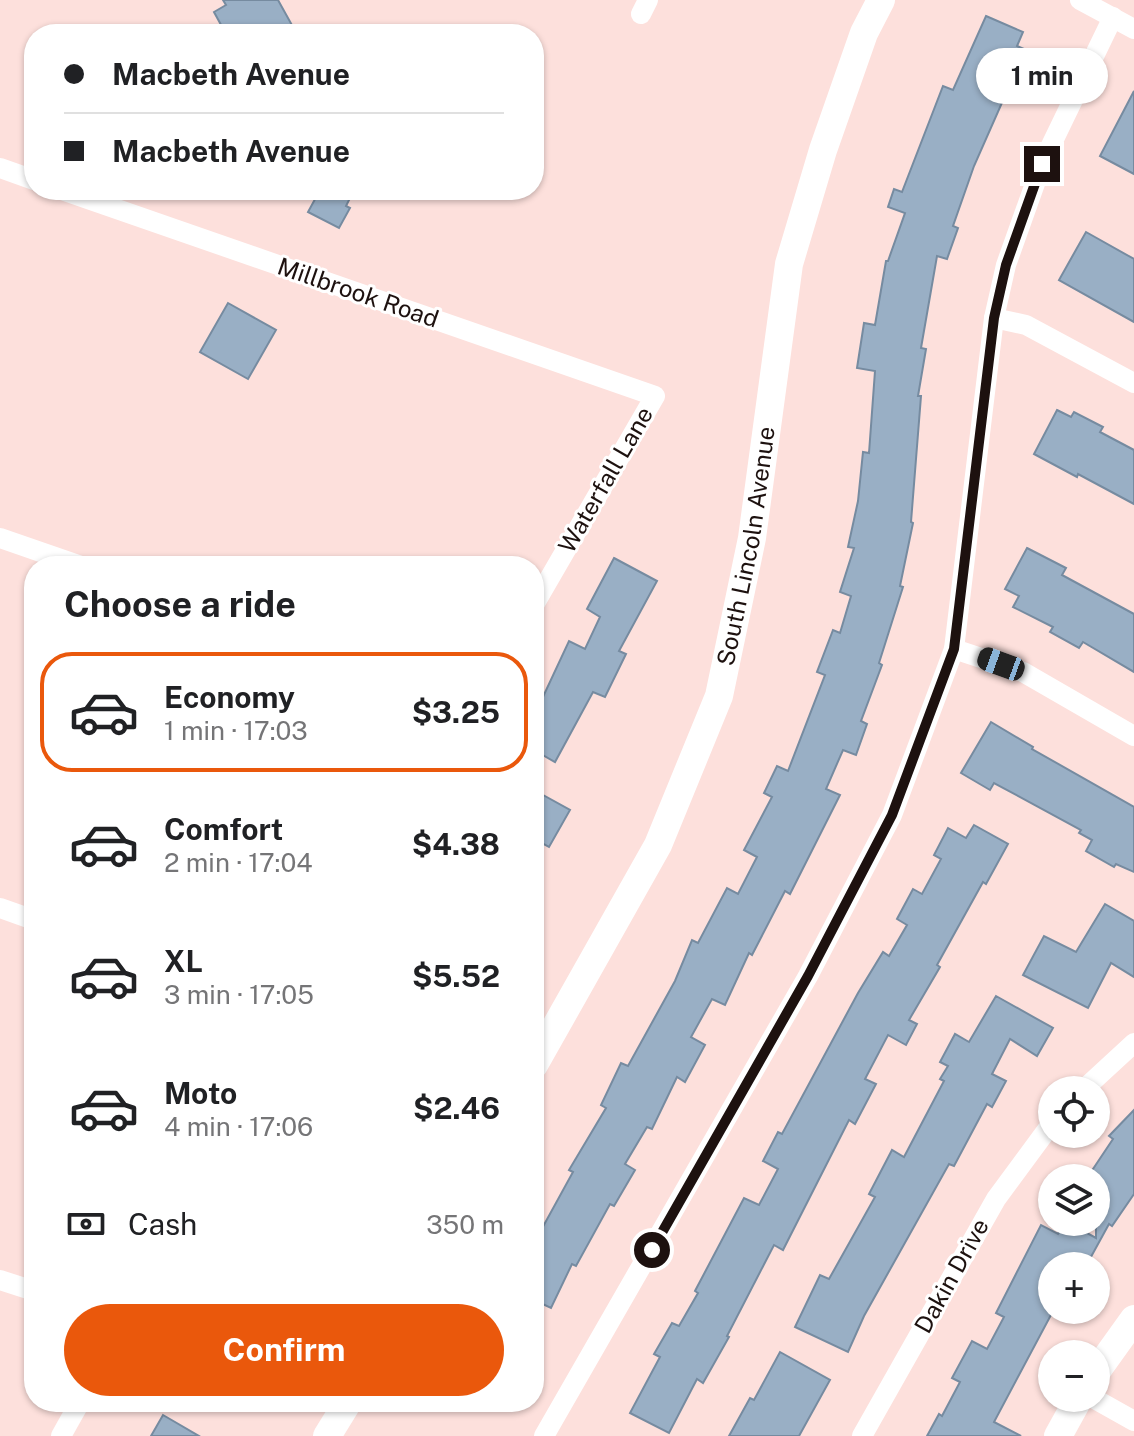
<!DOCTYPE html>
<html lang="en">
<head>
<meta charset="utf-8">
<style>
	:root { --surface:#fff; --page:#f2f2f2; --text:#202124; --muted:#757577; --line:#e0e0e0; --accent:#ea580c }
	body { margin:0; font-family:"Public Sans",sans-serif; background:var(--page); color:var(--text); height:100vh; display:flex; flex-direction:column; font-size:30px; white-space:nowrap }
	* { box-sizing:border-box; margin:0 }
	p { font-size:26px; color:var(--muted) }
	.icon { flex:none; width:44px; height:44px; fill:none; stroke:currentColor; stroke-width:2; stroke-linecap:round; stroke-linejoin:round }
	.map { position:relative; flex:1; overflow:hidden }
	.side { position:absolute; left:24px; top:556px; width:520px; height:856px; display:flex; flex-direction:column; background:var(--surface); border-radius:32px; box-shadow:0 2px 6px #0004 }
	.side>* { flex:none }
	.top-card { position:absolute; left:24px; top:24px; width:520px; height:176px; border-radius:32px; box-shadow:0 2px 6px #0004; display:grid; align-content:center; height:176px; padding:0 40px; background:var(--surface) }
	.fabs { position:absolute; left:1038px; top:1076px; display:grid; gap:16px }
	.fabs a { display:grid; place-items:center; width:72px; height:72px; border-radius:50%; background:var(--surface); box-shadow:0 2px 6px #0004; font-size:40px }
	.end { position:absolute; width:36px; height:36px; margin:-18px; border:10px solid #1d110f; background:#fff; box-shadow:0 0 0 4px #fff }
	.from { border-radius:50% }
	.bubble { position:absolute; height:56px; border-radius:28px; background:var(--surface); box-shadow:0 2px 6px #0004; font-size:26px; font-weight:700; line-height:56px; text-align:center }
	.car { position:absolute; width:24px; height:48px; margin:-24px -12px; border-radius:10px; box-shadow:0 0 6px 2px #0007; background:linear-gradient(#222 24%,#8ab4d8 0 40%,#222 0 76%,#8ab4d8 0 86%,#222 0) }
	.top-card b { display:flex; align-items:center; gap:28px; height:76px; font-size:30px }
	.top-card b+b { border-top:2px solid var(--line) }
	.top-card i { width:20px; height:20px; background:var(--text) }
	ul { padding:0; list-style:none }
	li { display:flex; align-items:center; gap:24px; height:120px; margin:0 16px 12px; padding:0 24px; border:4px solid transparent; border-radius:32px }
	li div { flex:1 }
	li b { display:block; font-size:30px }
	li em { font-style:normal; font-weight:700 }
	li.current { border-color:var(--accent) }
	li>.icon { width:72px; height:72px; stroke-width:1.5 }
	h2 { padding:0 40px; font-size:36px; line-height:96px }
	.pay { display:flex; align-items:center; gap:20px; height:88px; padding:0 40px; font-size:30px }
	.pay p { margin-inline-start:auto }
	.action { display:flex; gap:16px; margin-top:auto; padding:16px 40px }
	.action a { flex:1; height:92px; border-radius:48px; background:var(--accent); color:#fff; font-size:32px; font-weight:700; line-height:92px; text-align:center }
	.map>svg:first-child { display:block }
	.building { fill:#99afc5; stroke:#768ba0; stroke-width:2 }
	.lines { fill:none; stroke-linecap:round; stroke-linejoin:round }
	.street { stroke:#fff; stroke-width:20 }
	.secondary { stroke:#fff; stroke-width:28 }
	.route { stroke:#1d110f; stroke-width:10 }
	.labels { text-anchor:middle; stroke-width:6; stroke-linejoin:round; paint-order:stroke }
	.street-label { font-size:24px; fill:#1d110f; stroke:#fff }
</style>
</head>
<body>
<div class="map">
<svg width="1134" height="1436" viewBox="0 0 1134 1436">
	<rect width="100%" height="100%" fill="#fde0dc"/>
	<!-- building -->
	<g class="building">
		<polygon points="223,0 278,0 293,27 279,34 226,34 214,12 226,5"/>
		<polygon points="986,16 1023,32 1017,46 1031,52 1017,83 1012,80 974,166 953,226 958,228 947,259 937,256 921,348 926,349 918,396 921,396 911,522 913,523 900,586 903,587 879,663 882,665 861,721 867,724 856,755 843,750 826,789 840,795 790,894 785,891 752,955 749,953 725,1005 712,999 691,1037 705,1045 685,1082 677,1077 652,1129 647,1127 625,1164 635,1170 614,1206 610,1204 576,1266 572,1264 551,1308 534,1300 534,1243 573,1172 569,1170 606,1108 601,1105 621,1063 628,1066 675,981 692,940 698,943 727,888 738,894 757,857 744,850 772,797 764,793 777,766 788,771 825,675 817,672 833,630 840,633 851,596 840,592 854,548 848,547 858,501 863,452 869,453 875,371 857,368 864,323 875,325 886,261 888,261 905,213 888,207 894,189 902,192 943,86 953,90"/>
		<polygon points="1134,91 1134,174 1100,156"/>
		<polygon points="320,190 354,190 346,206 350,208 339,228 308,212"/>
		<polygon points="1086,232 1134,259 1134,322 1059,280"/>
		<polygon points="228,303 276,330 248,379 200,352"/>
		<polygon points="1057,410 1071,417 1074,412 1103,427 1100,432 1134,450 1134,504 1078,474 1077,477 1034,454"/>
		<polygon points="1027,548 1066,568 1062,575 1134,614 1134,672 1083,642 1079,648 1050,632 1053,627 1013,607 1019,596 1005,589"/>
		<polygon points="614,558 657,581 619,651 626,654 605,697 593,692 555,762 534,750 534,694 542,699 569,641 585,649 600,617 587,609"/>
		<polygon points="991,722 1033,747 1032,749 1134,807 1134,872 1116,864 1114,867 1086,851 1092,840 1079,833 1081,830 994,783 990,790 961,773"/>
		<polygon points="534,790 570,810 549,847 534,839"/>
		<polygon points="974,825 1008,844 986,884 983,882 937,965 940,967 909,1020 917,1024 906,1045 888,1035 865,1079 876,1084 855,1124 849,1120 783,1250 774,1245 727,1336 729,1337 703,1383 697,1379 669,1433 630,1413 660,1357 654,1354 672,1323 679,1326 698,1293 695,1291 744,1198 759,1205 778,1169 763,1161 778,1132 782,1134 858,993 883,952 889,956 907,925 897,919 913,889 922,894 941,859 934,855 948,828 966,838"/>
		<polygon points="1105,904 1134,921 1134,977 1111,963 1088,1008 1023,975 1044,936 1076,952"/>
		<polygon points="996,996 1053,1028 1037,1056 1010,1039 992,1074 1006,1081 992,1107 987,1104 954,1166 949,1164 864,1316 848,1352 795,1327 820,1275 829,1279 875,1197 869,1194 892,1150 904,1157 944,1081 940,1079 948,1066 940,1062 955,1034 969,1042"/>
		<polygon points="1134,1110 1134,1194 1112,1226 1109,1224 1086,1266 1052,1266 1052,1313 994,1422 1021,1436 927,1436 939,1414 942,1416 960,1382 952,1378 972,1341 987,1349 1004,1317 996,1313 1041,1225 1058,1234 1064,1222 1067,1222 1096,1238 1096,1178 1087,1178 1113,1139 1109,1136"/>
		<polygon points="780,1352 830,1380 799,1436 729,1436 750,1398 754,1400"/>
		<polygon points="163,1415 199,1436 151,1436"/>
	</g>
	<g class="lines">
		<!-- street -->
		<g class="street">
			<polyline points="1080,0 1134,29"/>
			<polyline points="641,14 648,0"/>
			<polyline points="0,168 34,180"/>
			<polyline points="62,190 655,396 534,605"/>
			<polyline points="994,318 1026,325 1134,383"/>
			<polyline points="0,538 81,566"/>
			<polyline points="954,649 1023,672 1134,736"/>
			<polyline points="0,908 34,920"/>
			<polyline points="1083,1090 1134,1043"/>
			<polyline points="0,1280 34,1291"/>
			<polyline points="1093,1398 1134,1421"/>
			<polyline points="61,1436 80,1402"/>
			<polyline points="544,1436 808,976 892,815 954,649 994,318 1006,265 1042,164 1113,17"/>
			<polyline points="862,1436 996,1199 1052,1123"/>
		</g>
		<!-- secondary -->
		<g class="secondary">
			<path id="s1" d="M 534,1065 L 658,845 L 719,696 L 752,538 L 789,264 L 823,150 L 864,33 L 881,0"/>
			<polyline points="1096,1372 1134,1319"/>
			<polyline points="327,1436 348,1402"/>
			<polyline points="1058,1436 1079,1398"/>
		</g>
	</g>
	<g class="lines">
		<!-- route -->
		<polyline class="route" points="652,1250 808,976 892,815 954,649 994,318 1006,265 1042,164"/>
	</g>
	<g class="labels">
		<!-- street labels -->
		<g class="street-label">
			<text transform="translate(358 293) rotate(19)" y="8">Millbrook Road</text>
			<text transform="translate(606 480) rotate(-60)" y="8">Waterfall Lane</text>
			<text dy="8" stroke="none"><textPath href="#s1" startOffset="566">South Lincoln Avenue</textPath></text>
			<text transform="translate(952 1276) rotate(-61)" y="8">Dakin Drive</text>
		</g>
	</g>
</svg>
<div class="fabs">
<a><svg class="icon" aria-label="locate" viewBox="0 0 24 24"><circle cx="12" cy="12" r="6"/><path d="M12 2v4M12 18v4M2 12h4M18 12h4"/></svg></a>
<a><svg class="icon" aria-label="layers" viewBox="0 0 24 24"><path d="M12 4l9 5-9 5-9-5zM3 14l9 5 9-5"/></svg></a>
<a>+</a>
<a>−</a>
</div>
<i class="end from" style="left:652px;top:1250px"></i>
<i class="end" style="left:1042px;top:164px"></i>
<div class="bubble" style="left:976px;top:48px;width:132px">1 min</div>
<i class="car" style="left:1001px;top:664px;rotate:290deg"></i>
<div class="top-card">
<b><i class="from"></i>Macbeth Avenue</b>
<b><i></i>Macbeth Avenue</b>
</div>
<section class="side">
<h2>Choose a ride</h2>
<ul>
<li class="current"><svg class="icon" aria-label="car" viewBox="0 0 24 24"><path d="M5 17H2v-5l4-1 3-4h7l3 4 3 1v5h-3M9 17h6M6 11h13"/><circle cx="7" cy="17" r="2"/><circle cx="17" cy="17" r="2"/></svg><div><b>Economy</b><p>1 min · 17:03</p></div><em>$3.25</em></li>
<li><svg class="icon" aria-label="car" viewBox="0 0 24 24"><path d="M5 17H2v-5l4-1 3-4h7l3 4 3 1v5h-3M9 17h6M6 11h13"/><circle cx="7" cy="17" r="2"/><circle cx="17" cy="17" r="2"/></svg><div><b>Comfort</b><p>2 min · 17:04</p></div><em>$4.38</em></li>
<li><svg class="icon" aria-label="car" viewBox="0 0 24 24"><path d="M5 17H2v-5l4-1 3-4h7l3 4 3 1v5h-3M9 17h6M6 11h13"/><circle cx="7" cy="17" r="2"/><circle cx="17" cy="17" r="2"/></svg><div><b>XL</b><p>3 min · 17:05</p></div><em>$5.52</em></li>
<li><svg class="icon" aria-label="car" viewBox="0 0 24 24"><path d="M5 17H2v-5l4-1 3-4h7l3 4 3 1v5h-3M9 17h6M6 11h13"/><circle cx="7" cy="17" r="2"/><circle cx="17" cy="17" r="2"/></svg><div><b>Moto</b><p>4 min · 17:06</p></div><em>$2.46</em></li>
</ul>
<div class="pay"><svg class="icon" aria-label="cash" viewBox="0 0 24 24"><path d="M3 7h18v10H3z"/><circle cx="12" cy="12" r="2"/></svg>Cash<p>350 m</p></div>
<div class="action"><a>Confirm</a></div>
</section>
</div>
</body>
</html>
